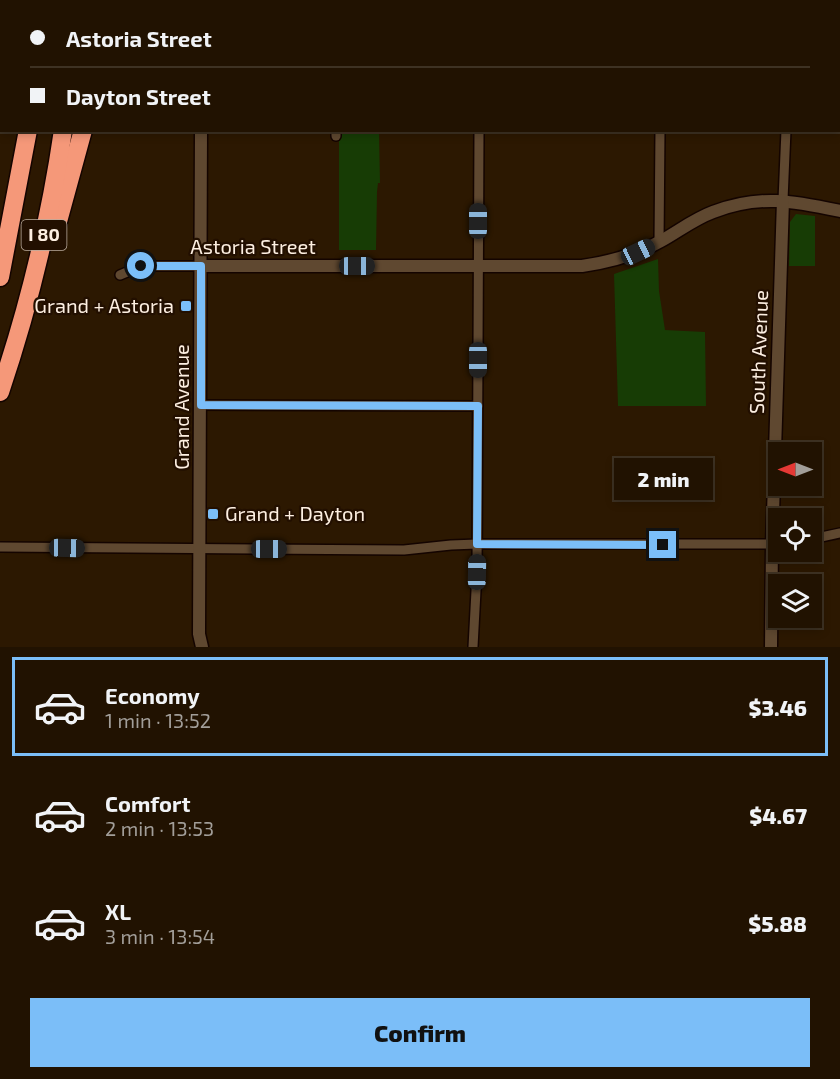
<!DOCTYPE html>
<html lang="en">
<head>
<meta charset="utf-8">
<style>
	:root { --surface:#211201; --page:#2d2010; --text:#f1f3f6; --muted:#a29e99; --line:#3e3223; --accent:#7bbef8 }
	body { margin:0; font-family:"Exo 2",sans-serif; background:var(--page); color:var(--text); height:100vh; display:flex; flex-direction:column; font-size:22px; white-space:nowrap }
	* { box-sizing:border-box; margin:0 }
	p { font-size:20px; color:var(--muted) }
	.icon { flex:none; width:33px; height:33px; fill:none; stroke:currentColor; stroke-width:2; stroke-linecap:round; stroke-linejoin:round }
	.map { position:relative; height:647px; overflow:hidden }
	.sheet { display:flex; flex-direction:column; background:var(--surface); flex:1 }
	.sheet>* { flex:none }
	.guide { position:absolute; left:0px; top:0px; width:840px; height:132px; box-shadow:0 3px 9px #0003,0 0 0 2px var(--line); display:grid; align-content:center; height:132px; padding:0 30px; background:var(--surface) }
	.needle { width:39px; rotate:270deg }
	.buttons { position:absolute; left:768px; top:442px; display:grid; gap:12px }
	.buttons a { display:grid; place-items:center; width:54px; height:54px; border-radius:0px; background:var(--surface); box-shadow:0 3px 9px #0003,0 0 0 2px var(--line); font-size:30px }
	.end { position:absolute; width:27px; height:27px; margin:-14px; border:8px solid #7bbef8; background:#111; box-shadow:0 0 0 3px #111 }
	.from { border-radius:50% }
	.bubble { position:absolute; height:42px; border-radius:0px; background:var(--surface); box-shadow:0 3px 9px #0003,0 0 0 2px var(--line); font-size:20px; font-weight:800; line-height:42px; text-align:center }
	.car { position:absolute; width:18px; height:36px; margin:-18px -9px; border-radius:8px; box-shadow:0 0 4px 2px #0007; background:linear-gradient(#222 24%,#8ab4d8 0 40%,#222 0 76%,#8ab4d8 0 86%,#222 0) }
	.guide b { display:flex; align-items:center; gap:21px; height:57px; font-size:22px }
	.guide b+b { border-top:2px solid var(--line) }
	.guide i { width:15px; height:15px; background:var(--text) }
	ul { padding:10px 0 0; list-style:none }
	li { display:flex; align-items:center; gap:18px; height:99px; margin:0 12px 9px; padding:0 18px; border:3px solid transparent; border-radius:0px }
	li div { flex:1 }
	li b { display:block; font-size:22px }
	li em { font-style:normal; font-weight:800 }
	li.selected { border-color:var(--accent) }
	li>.icon { width:54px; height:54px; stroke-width:1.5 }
	.button { display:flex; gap:12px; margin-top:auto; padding:12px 30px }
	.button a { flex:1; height:69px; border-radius:0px; background:var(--accent); color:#111; font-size:24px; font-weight:800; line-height:69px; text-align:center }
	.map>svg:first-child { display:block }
	.green { fill:#173c05 }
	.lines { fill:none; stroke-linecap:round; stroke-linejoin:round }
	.minor-casing { stroke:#140400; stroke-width:12 }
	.tertiary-casing { stroke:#140400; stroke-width:15 }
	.motorway-casing { stroke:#140400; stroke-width:21 }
	.minor { stroke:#5f4830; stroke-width:9 }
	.tertiary { stroke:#5f4830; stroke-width:12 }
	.motorway { stroke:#f59879; stroke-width:18 }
	.tram { stroke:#af9e8d; stroke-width:1.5 }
	.route { stroke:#7bbef8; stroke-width:8 }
	.poi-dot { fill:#7bbef8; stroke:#220f00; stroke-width:2 }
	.labels { text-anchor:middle; stroke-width:4.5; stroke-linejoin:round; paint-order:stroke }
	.shield { fill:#220f00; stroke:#bbac9e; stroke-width:1.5 }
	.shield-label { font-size:18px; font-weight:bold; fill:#fdefe1 }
	.street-label { font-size:20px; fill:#fdefe1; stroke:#220f00 }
	.poi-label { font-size:20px; fill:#fdefe1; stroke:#220f00; text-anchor:end }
</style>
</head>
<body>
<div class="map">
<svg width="840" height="647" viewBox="0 0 840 647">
	<rect width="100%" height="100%" fill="#2c1801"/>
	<!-- green -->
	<g class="green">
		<polygon points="339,131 379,131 380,183 378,183 377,192 376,250 339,250"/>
		<polygon points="796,214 815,216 815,266 789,266 790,222"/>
		<polygon points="658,259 659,291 665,330 705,332 706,406 618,406 614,274"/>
	</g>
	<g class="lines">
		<!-- minor casing -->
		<g class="minor-casing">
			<g id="minor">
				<polyline points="674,0 677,2"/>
				<polyline points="479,2 479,0"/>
				<polyline points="662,2 662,0"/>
				<polyline points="838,110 840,111"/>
				<polyline points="336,136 336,130"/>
				<polyline points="783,200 786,130"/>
				<polyline points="659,242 660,130"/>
				<polyline points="120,275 141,266 201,266"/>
				<polyline points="201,405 478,406"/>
				<polyline points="812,539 840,533"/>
				<polyline points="0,547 404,550 451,545 477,544 778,544"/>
				<polyline points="473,647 477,572 479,130"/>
			</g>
		</g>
		<!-- tertiary casing -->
		<g class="tertiary-casing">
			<g id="tertiary">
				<polyline points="201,0 201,2"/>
				<polyline points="201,130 199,634 202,647"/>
				<path d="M 201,266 L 582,266 C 610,262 636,255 661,241 C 679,231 694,219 713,212 C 760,194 793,201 840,211"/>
				<polyline points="771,647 772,545 783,200"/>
			</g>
		</g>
		<!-- motorway casing -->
		<g class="motorway-casing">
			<g id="motorway">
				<polyline points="21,0 21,2"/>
				<polyline points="41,2 41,0"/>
				<polyline points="77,2 78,0"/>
				<polyline points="110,2 110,0"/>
				<polyline points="57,225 83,130"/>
				<polyline points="0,277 28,130"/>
				<path d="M 0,392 C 29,306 50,220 63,130"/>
			</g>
		</g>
		<!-- minor -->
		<use href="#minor" class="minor"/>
		<!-- tertiary -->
		<use href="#tertiary" class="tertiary"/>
		<!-- motorway -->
		<use href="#motorway" class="motorway"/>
		<!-- tram -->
		<polyline class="tram" points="838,0 840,2"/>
	</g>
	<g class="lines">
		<!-- route -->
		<polyline class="route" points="141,266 201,266 201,405 478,406 477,544 663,545"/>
	</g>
	<!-- markers -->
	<g class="poi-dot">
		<rect x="180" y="300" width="12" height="12" rx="3"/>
		<rect x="207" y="508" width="12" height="12" rx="3"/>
	</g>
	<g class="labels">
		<!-- shield labels -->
		<rect class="shield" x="21.5" y="220" width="45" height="30" rx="4.5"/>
		<g class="shield-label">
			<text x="44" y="241">I 80</text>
		</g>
		<!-- street labels -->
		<g class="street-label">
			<text x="253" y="254">Astoria Street</text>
			<text transform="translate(759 352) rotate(-88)" y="7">South Avenue</text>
			<text transform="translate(182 407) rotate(-90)" y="7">Grand Avenue</text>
		</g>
		<!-- poi labels -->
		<g class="poi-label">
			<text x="174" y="313">Grand + Astoria</text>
			<text x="225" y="521" text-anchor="start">Grand + Dayton</text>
		</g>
	</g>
</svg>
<div class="buttons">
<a><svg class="needle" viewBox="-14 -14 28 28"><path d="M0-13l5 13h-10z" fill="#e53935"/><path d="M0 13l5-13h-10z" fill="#a29e99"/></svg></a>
<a><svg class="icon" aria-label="locate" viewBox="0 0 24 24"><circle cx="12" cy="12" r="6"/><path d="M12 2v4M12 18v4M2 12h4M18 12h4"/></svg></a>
<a><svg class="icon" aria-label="layers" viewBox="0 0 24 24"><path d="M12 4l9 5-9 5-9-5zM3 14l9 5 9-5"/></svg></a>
</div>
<i class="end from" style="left:141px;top:266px"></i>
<i class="end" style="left:663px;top:545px"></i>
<div class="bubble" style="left:614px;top:458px;width:99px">2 min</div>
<i class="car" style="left:478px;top:221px;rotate:0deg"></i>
<i class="car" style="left:638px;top:252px;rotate:65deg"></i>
<i class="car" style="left:357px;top:266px;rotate:90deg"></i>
<i class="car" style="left:478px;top:360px;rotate:180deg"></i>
<i class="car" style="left:67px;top:548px;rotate:91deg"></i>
<i class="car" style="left:269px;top:549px;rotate:90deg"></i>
<i class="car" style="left:477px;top:572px;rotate:1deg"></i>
<div class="guide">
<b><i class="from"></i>Astoria Street</b>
<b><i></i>Dayton Street</b>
</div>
</div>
<section class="sheet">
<ul>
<li class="selected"><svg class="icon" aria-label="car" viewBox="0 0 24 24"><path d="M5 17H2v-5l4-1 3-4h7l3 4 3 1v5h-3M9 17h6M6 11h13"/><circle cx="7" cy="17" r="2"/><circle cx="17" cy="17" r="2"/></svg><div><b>Economy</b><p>1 min · 13:52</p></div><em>$3.46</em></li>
<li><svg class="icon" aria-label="car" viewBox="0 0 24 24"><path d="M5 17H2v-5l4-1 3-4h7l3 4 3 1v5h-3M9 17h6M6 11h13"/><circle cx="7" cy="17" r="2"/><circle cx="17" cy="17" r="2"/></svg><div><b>Comfort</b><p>2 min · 13:53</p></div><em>$4.67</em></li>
<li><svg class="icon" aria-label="car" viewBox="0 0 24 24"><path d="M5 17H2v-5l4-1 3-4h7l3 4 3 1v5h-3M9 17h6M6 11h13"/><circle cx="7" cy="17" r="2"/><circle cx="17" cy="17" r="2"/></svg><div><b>XL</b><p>3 min · 13:54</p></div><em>$5.88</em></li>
</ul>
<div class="button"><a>Confirm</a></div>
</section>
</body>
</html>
